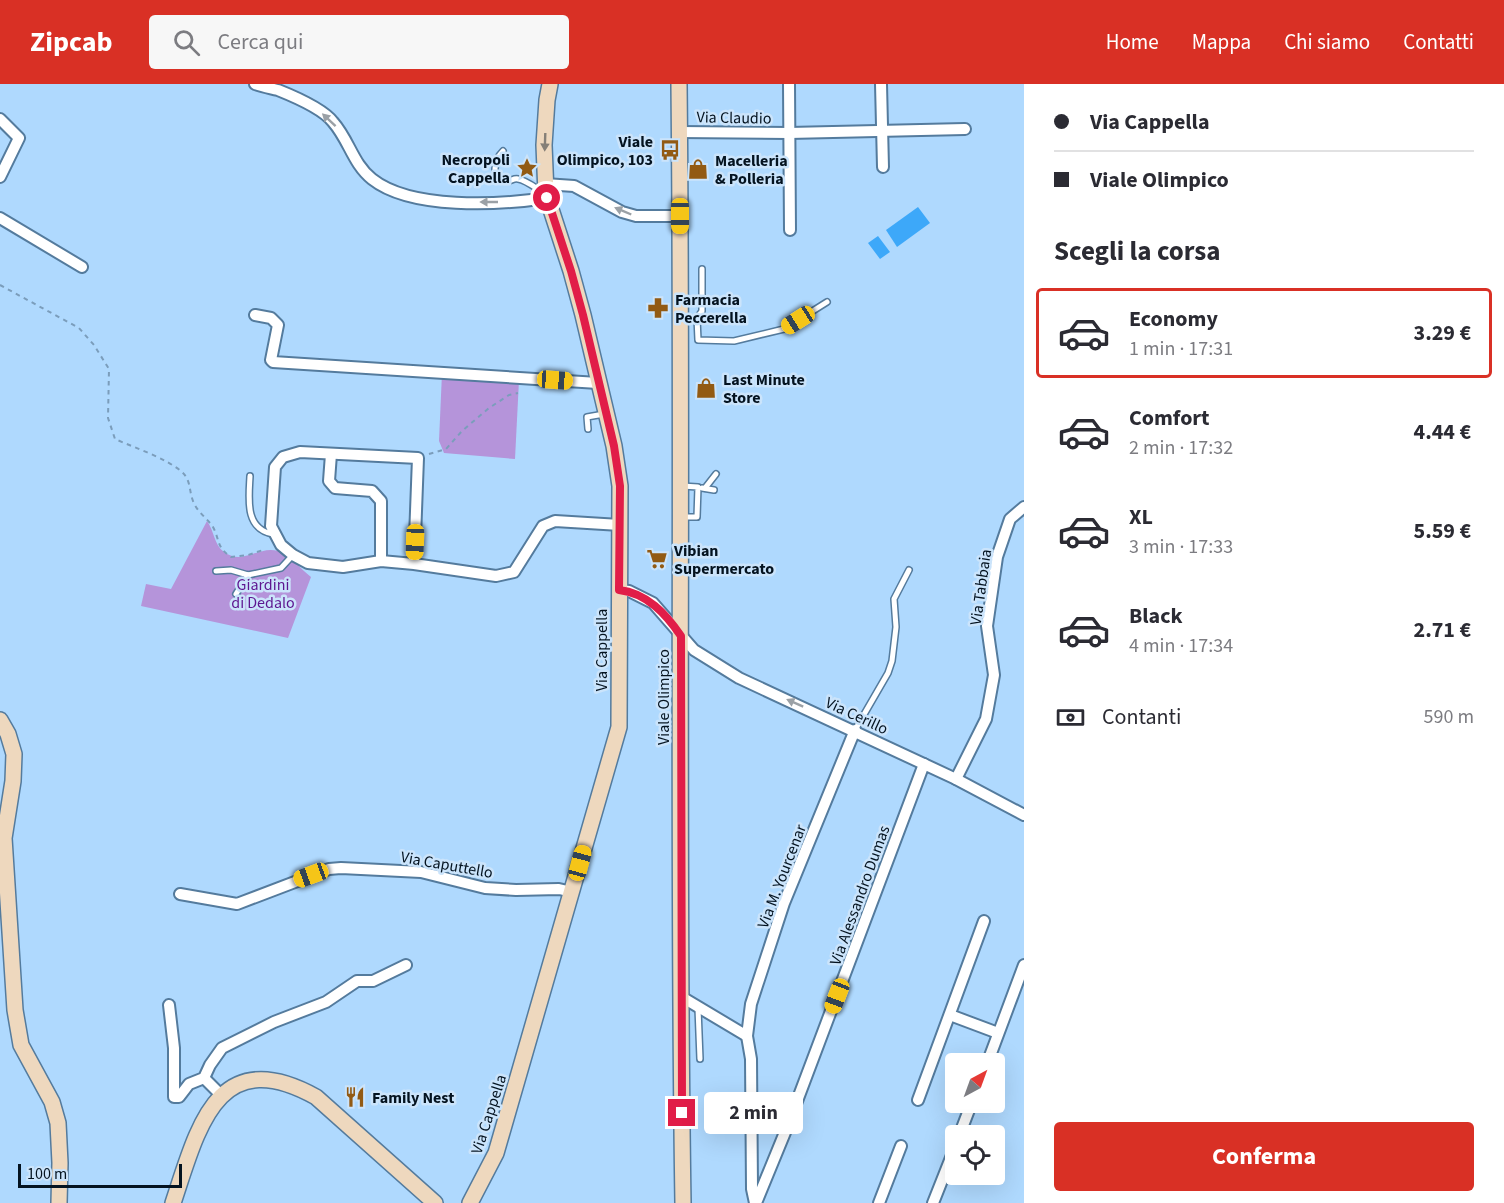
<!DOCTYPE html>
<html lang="it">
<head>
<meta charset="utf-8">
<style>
	:root { --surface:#fff; --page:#f7f7f7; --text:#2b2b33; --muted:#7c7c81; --line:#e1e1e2; --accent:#d93025 }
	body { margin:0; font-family:"Source Sans 3",sans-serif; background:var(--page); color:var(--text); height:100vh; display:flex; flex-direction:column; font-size:22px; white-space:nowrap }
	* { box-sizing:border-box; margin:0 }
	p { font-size:20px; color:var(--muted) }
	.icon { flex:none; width:33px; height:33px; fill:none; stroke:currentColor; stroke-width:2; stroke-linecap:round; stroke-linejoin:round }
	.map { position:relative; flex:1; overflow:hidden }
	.details { display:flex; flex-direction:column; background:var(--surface); width:480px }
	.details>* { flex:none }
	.top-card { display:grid; align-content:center; height:132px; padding:0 30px; background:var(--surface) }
	.needle { width:39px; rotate:41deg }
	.controls { position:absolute; left:945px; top:969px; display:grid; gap:12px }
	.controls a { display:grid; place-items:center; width:60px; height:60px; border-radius:6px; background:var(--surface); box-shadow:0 6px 24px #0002; font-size:30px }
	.scale { position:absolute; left:18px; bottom:15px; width:164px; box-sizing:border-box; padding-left:6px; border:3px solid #041320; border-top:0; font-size:16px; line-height:21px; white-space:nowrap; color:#041320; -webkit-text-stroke:4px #cbe4fb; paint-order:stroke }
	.end { position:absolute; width:27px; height:27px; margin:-14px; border:8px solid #e11d48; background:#fff; box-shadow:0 0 0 3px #fff }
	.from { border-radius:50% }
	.bubble { position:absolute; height:42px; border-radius:6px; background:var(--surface); box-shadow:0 6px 24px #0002; font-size:20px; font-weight:700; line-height:42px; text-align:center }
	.car { position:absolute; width:18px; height:36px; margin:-18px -9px; border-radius:8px; box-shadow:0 0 4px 2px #0007; background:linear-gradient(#f5c518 24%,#345 0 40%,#f5c518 0 76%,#345 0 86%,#f5c518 0) }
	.top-card b { display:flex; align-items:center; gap:21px; height:57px; font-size:22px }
	.top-card b+b { border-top:2px solid var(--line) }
	.top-card i { width:15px; height:15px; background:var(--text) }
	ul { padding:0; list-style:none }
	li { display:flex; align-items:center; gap:18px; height:90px; margin:0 12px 9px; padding:0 18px; border:3px solid transparent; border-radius:6px }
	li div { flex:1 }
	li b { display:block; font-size:22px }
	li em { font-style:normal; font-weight:700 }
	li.selected { border-color:var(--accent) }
	li>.icon { width:54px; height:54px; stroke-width:1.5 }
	h2 { padding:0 30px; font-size:27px; line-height:72px }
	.pay { display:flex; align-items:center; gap:15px; height:66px; padding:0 30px; font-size:22px }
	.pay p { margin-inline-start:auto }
	.button { display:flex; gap:12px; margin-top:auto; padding:12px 30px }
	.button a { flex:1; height:69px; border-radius:6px; background:var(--accent); color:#fff; font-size:24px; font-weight:700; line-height:69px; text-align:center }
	header { display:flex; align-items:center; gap:36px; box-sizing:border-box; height:84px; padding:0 30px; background:var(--accent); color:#fff }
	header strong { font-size:28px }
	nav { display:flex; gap:33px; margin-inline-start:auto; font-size:21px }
	.search { width:420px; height:54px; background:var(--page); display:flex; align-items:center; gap:15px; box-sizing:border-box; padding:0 21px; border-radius:6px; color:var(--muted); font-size:22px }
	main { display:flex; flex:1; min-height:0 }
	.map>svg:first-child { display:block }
	.green { fill:#b594da }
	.water { fill:#3da8f9 }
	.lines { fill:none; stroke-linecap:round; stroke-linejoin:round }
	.lane-casing { stroke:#547b9d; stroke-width:8 }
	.street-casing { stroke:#547b9d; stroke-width:14 }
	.secondary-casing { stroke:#547b9d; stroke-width:18 }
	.path { stroke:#7b9dbb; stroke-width:2; stroke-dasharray:4.5 4.5; stroke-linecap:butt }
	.lane { stroke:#fff; stroke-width:5 }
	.street { stroke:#fff; stroke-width:10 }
	.secondary { stroke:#eed8be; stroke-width:15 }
	.oneway { fill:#9ba1a6 }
	.oneway2 { fill:#857f77 }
	.route { stroke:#e11d48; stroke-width:8 }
	.labels { text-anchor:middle; stroke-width:5; stroke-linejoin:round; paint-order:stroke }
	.street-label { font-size:16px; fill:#041320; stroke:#cbe4fb }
	.poi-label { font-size:16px; font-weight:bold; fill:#041320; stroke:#cbe4fb; text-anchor:start }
	.park-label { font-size:16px; fill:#5e1690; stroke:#cbe4fb }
</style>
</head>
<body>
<header>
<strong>Zipcab</strong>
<div class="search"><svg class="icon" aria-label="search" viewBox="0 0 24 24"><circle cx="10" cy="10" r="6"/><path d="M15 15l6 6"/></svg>Cerca qui</div>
<nav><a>Home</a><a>Mappa</a><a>Chi siamo</a><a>Contatti</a></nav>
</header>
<main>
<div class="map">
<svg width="1024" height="1119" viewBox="0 0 1024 1119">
	<rect width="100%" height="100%" fill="#afd9fe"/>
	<!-- green -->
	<g class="green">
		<polygon points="442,289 519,296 515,375 444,369 439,357"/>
		<path d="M 207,437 C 214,446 214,461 224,468 C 243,482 259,461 278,467 C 289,471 301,485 311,493 L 288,554 L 141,522 L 146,500 L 171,505 Z"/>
	</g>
	<!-- water -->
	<g class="water">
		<polygon points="918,123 930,139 897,163 886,146"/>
		<polygon points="878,152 890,168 880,175 868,159"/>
	</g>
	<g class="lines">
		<!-- lane casing -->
		<g class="lane-casing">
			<g id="lane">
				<path d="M 503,67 C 494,76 489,96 508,97 C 511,97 514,94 518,95 C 526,96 537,105 544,109"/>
				<polyline points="697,234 698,256 734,257 784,245 827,218"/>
				<polyline points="682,235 697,234 702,227 702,185"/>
				<polyline points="588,345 587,333 604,330"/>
				<path d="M 250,392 C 249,414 244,445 273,450"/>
				<polyline points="682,402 698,403 697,433 682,433"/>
				<polyline points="702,404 714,406"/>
				<polyline points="705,404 716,390"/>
				<polyline points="216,487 231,486 248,491 281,484 293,471"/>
				<polyline points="236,510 248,491"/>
				<polyline points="855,646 888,589 892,577 896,543 894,515 909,486"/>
				<polyline points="698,924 700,975"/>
			</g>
		</g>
		<!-- street casing -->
		<g class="street-casing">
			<g id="street">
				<path d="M 255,0 C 263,3 270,4 278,6 C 293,12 323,25 333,38 C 349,56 353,80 372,95 C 411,126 499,121 547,114"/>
				<polyline points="789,0 790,146"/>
				<polyline points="881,0 883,83"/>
				<polyline points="0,35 19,54 0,93"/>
				<polyline points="679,48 789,49 965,45"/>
				<polyline points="545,100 574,102 622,128 636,132 680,132"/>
				<polyline points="0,134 82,183"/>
				<polyline points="255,231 271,234 278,241 271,276 273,278 598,299"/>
				<polyline points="331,370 329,397 335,404 372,407 381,417 381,477"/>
				<polyline points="414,480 418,374 300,368 283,373 275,383 271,442 281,461 293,471 308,479 343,483 381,477 414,480 496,492 514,488 543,442 555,437 620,441"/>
				<polyline points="619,506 629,507 653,519 694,566 739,594 956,695 1024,731"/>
				<polyline points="956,695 986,635 994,591 987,542 997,473 1010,435 1024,423"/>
				<polyline points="180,810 237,820 329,785 341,784 421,788 485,804 516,806 559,805 572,808"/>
				<polyline points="680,912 747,952"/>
				<polyline points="169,921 174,964 174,1013 179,1013 189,1000 204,994 210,981 222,964 274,938 326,918 357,897 373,897 406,881"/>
				<polyline points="950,931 998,949"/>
				<polyline points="987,980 1024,881"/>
				<polyline points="204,994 221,1011"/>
				<polyline points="918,1016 984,837"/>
				<polyline points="959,1052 972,1018"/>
				<polyline points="755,1119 752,1105 751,975 747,952 751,920 784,819 855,646"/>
				<polyline points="756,1119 788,1041 924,680"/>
				<polyline points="879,1119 901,1062"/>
				<polyline points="933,1119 956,1061"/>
			</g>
		</g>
		<!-- secondary casing -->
		<g class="secondary-casing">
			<g id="secondary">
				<path d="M 679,0 C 683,373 677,746 683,1119"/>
				<polyline points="0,636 8,650 14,670 13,697 4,754 15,926 21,961 52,1018 58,1039 60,1079 59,1119"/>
				<path d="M 173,1119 C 198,1044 217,958 316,1013 L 435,1119"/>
				<polyline points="470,1119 496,1069 619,643 620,402 614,362 583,231 571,187 546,110 544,61 547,16 550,0"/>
			</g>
		</g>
		<!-- path -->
		<g class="path">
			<path d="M 0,201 L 79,244 L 94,261 L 109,285 L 108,334 L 115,355 C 135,364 166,374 182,388 C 191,396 189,407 193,417 C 197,428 207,434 213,443 C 220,456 216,463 231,473 L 248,471 L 263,466"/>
			<polyline points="429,370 446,365 462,347 489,324 509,311 518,309"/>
		</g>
		<!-- lane -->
		<use href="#lane" class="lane"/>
		<!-- street -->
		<use href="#street" class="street"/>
		<!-- secondary -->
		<use href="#secondary" class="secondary"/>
	</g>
	<!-- one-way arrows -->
	<defs><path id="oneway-solid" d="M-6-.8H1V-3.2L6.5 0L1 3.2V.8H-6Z" transform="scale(1.5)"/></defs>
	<g class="oneway">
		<use href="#oneway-solid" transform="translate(329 36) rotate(-137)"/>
		<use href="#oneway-solid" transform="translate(489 118) rotate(-180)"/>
		<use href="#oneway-solid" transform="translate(623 127) rotate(-157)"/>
		<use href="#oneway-solid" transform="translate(795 619) rotate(-156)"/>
	</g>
	<use class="oneway2" href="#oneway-solid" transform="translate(545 58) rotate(92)"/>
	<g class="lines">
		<!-- route -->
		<path class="route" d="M 547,114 L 571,187 L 583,231 L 614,362 L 620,402 L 619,506 C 647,509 666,530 681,552 L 682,1029"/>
	</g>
	<!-- icons -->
	<defs>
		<g id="bus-bare" transform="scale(1.62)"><path d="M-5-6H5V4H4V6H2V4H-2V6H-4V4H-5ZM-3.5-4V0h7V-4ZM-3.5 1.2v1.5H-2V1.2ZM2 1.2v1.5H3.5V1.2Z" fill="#925a13" stroke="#cbe4fb" stroke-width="2.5" paint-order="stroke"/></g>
		<g id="sight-bare" transform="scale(1.62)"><path d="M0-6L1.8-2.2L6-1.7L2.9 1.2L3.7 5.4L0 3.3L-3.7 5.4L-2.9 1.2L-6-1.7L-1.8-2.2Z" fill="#925a13" stroke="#cbe4fb" stroke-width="2.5" paint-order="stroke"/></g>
		<g id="shop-bare" transform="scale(1.62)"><path d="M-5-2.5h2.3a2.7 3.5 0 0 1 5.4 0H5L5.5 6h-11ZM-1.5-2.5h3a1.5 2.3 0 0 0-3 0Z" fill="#925a13" stroke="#cbe4fb" stroke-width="2.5" paint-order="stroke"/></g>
		<g id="pharmacy-bare" transform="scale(1.62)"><path d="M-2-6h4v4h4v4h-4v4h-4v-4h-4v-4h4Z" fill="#925a13" stroke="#cbe4fb" stroke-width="2.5" paint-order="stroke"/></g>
		<g id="supermarket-bare" transform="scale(1.62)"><path d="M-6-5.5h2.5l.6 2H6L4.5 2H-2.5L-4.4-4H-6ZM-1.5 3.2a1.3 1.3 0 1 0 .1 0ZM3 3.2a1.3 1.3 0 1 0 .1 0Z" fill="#925a13" stroke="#cbe4fb" stroke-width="2.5" paint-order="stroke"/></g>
		<g id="restaurant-bare" transform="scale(1.62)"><path d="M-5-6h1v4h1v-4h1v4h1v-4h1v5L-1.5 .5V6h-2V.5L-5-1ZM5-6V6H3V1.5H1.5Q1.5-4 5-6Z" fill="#925a13" stroke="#cbe4fb" stroke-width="2.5" paint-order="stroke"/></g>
	</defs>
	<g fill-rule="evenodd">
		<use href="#bus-bare" x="670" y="66"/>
		<use href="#sight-bare" x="527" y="84"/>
		<use href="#shop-bare" x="698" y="85"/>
		<use href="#pharmacy-bare" x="658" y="224"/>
		<use href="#shop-bare" x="706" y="304"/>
		<use href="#supermarket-bare" x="657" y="475"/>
		<use href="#restaurant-bare" x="355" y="1013"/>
	</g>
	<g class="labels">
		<!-- street labels -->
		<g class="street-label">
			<text transform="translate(734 33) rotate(1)" y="6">Via Claudio</text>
			<text transform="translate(980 503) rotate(-82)" y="6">Via Tabbaia</text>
			<text transform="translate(601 566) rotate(-90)" y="6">Via Cappella</text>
			<text transform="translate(663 613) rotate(-90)" y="6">Viale Olimpico</text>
			<text transform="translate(857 631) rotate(25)" y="6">Via Cerillo</text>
			<text transform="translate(447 780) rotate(10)" y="6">Via Caputtello</text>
			<text transform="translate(781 792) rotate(-69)" y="6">Via M. Yourcenar</text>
			<text transform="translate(859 811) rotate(-70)" y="6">Via Alessandro Dumas</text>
			<text transform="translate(488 1030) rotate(-72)" y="6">Via Cappella</text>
		</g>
		<!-- poi labels -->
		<g class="poi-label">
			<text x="653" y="63" text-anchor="end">Viale<tspan x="653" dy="18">Olimpico, 103</tspan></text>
			<text x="510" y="81" text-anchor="end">Necropoli<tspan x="510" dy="18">Cappella</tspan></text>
			<text x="715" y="82">Macelleria<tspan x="715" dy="18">&amp; Polleria</tspan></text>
			<text x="675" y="221">Farmacia<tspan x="675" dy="18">Peccerella</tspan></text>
			<text x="723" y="301">Last Minute<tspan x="723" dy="18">Store</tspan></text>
			<text x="674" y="472">Vibian<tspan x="674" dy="18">Supermercato</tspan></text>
			<text x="372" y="1019">Family Nest</text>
		</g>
		<!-- park labels -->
		<g class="park-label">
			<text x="263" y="506">Giardini<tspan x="263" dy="18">di Dedalo</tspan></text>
		</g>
	</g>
</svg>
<div class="controls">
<a><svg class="needle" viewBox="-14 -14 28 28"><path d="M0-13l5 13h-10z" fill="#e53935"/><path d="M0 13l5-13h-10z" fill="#7c7c81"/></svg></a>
<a><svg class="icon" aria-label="locate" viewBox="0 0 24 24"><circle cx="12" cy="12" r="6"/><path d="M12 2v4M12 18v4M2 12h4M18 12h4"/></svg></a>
</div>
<div class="scale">100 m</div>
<i class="end from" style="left:547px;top:114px"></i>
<i class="end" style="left:682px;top:1029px"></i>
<div class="bubble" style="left:704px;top:1008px;width:99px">2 min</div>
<i class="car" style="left:680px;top:132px;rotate:180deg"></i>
<i class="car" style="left:798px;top:236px;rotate:238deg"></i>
<i class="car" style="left:555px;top:296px;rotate:94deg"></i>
<i class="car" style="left:415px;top:458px;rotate:182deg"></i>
<i class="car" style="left:580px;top:779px;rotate:15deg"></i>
<i class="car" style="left:311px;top:791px;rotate:250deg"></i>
<i class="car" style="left:837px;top:912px;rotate:201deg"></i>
</div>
<section class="details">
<div class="top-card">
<b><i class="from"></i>Via Cappella</b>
<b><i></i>Viale Olimpico</b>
</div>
<h2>Scegli la corsa</h2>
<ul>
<li class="selected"><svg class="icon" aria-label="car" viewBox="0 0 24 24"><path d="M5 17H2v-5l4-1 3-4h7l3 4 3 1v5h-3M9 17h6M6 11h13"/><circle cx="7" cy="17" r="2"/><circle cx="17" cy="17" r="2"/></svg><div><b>Economy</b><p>1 min · 17:31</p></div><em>3.29 €</em></li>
<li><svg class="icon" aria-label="car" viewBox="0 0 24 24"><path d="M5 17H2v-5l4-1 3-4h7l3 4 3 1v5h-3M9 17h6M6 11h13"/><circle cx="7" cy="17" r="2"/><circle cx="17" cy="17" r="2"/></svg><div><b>Comfort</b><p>2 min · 17:32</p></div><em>4.44 €</em></li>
<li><svg class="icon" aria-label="car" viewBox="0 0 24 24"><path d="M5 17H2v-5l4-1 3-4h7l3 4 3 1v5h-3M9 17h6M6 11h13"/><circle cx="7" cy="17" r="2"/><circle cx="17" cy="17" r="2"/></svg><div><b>XL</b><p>3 min · 17:33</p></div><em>5.59 €</em></li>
<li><svg class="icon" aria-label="car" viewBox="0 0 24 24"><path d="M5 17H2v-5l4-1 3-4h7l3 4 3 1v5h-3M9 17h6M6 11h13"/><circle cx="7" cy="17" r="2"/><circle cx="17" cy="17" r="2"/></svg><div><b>Black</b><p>4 min · 17:34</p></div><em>2.71 €</em></li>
</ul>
<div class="pay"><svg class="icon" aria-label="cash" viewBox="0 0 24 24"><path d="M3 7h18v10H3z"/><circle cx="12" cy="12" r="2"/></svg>Contanti<p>590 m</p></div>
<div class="button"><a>Conferma</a></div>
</section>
</main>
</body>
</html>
